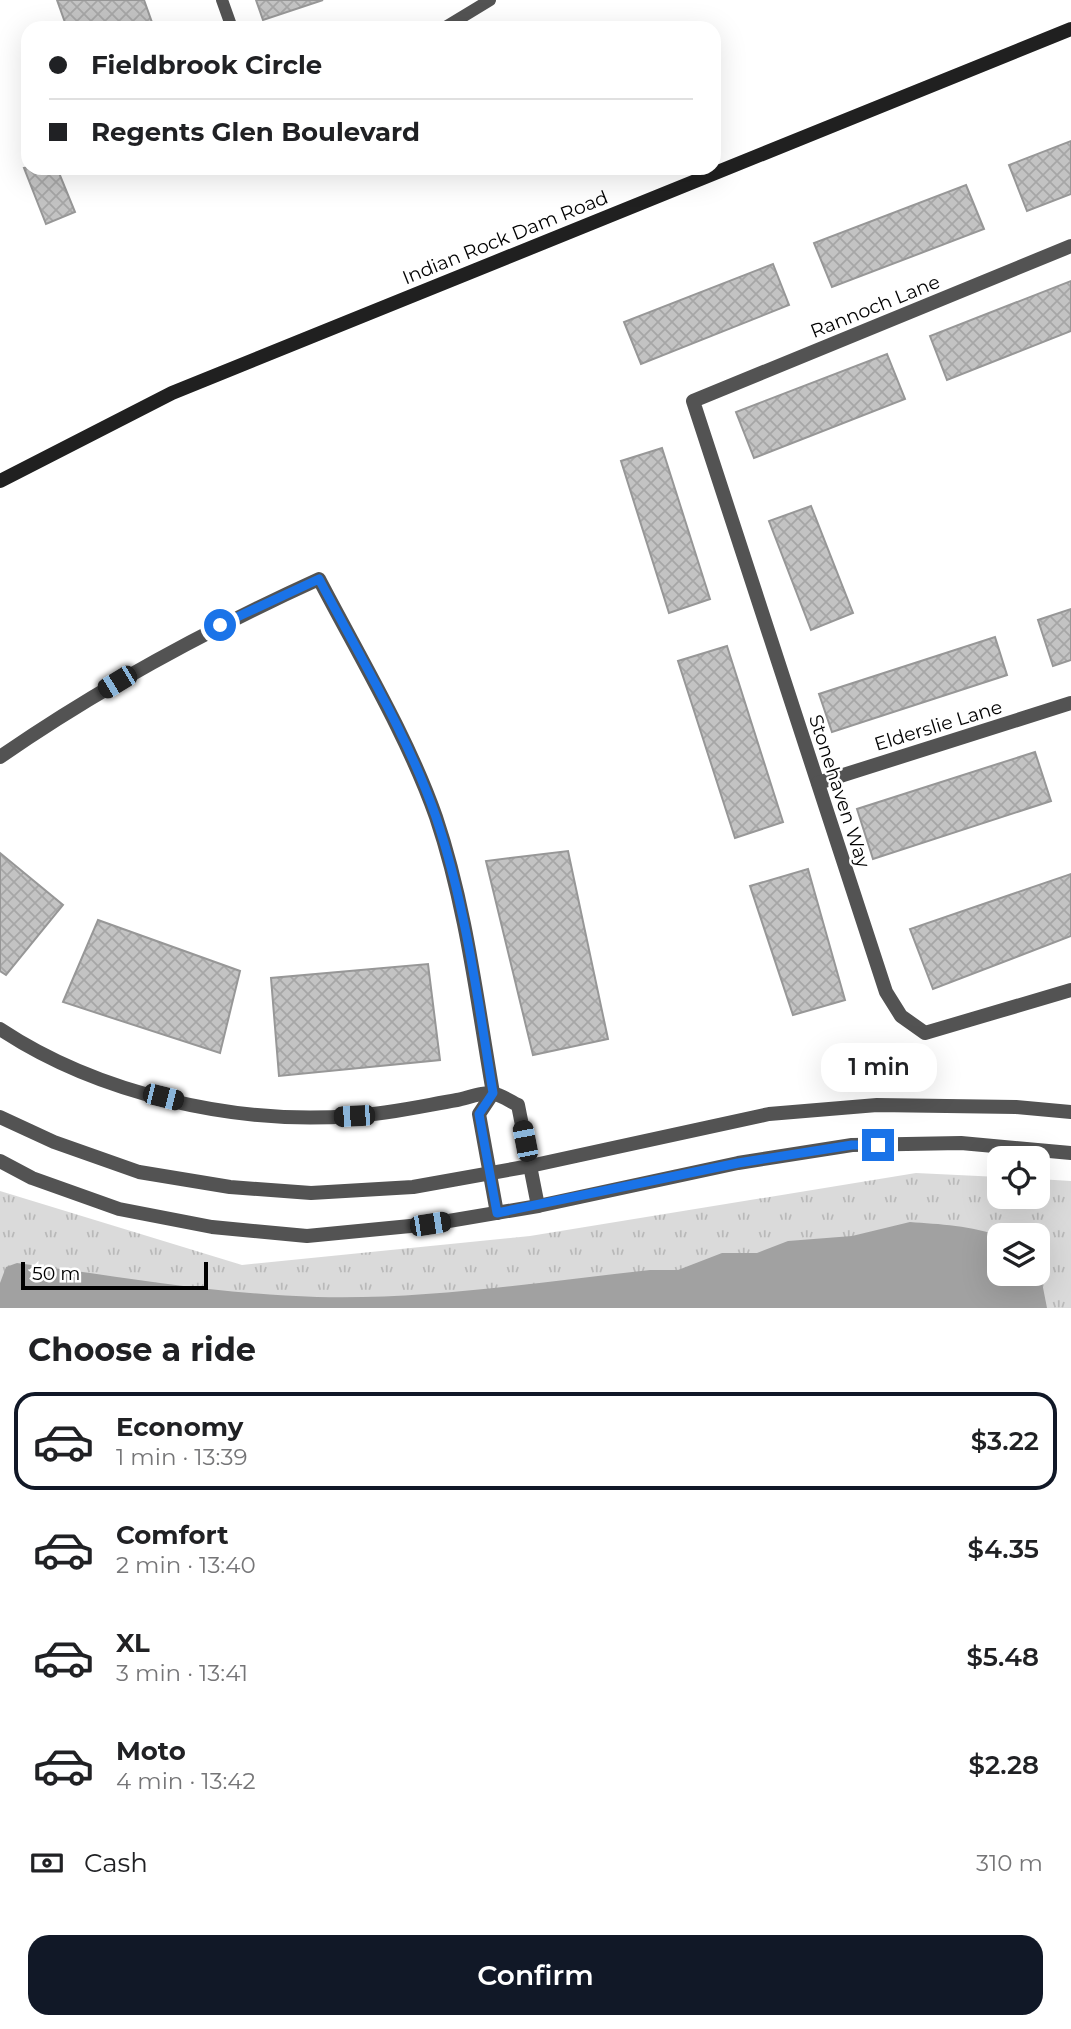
<!DOCTYPE html>
<html lang="en">
<head>
<meta charset="utf-8">
<style>
	:root { --surface:#fff; --page:#f2f2f2; --text:#202124; --muted:#757577; --line:#e0e0e0; --accent:#111827 }
	body { margin:0; font-family:Montserrat,sans-serif; background:var(--page); color:var(--text); height:100vh; display:flex; flex-direction:column; font-size:26px; white-space:nowrap }
	* { box-sizing:border-box; margin:0 }
	p { font-size:23px; color:var(--muted) }
	.icon { flex:none; width:38px; height:38px; fill:none; stroke:currentColor; stroke-width:2; stroke-linecap:round; stroke-linejoin:round }
	.map { position:relative; height:1308px; overflow:hidden }
	.details { display:flex; flex-direction:column; background:var(--surface); flex:1 }
	.details>* { flex:none }
	.top-card { position:absolute; left:21px; top:21px; width:700px; height:154px; border-radius:21px; box-shadow:0 7px 28px #0002; display:grid; align-content:center; height:154px; padding:0 28px; background:var(--surface) }
	.controls { position:absolute; left:987px; top:1146px; display:grid; gap:14px }
	.controls a { display:grid; place-items:center; width:63px; height:63px; border-radius:14px; background:var(--surface); box-shadow:0 7px 28px #0002; font-size:35px }
	.scale { position:absolute; left:21px; bottom:18px; width:187px; box-sizing:border-box; padding-left:7px; border:4px solid #000; border-top:0; font-size:19px; line-height:24px; white-space:nowrap; color:#000; -webkit-text-stroke:5px #fff; paint-order:stroke }
	.end { position:absolute; width:32px; height:32px; margin:-16px; border:9px solid #1a73e8; background:#fff; box-shadow:0 0 0 4px #fff }
	.from { border-radius:50% }
	.bubble { position:absolute; height:49px; border-radius:21px; background:var(--surface); box-shadow:0 7px 28px #0002; font-size:23px; font-weight:600; line-height:49px; text-align:center }
	.car { position:absolute; width:21px; height:42px; margin:-21px -10px; border-radius:9px; box-shadow:0 0 5px 2px #0007; background:linear-gradient(#222 24%,#8ab4d8 0 40%,#222 0 76%,#8ab4d8 0 86%,#222 0) }
	.top-card b { display:flex; align-items:center; gap:24px; height:66px; font-size:26px }
	.top-card b+b { border-top:2px solid var(--line) }
	.top-card i { width:18px; height:18px; background:var(--text) }
	ul { padding:0; list-style:none }
	li { display:flex; align-items:center; gap:21px; height:98px; margin:0 14px 10px; padding:0 14px; border:4px solid transparent; border-radius:21px }
	li div { flex:1 }
	li b { display:block; font-size:26px }
	li em { font-style:normal; font-weight:600 }
	li.current { border-color:var(--accent) }
	li>.icon { width:63px; height:63px; stroke-width:1.5 }
	h2 { padding:0 28px; font-size:32px; line-height:84px }
	.pay { display:flex; align-items:center; gap:18px; height:77px; padding:0 28px; font-size:26px }
	.pay p { margin-inline-start:auto }
	.action { display:flex; gap:14px; margin-top:auto; padding:14px 28px }
	.action a { flex:1; height:80px; border-radius:21px; background:var(--accent); color:#fff; font-size:28px; font-weight:600; line-height:80px; text-align:center }
	.map>svg:first-child { display:block }
	.grass { fill:url(#grass-tufts); fill-rule:evenodd }
	.water { fill:#a1a1a1 }
	.building { fill:url(#building-cross-hatch); stroke:#979797; stroke-width:2 }
	.lines { fill:none; stroke-linecap:round; stroke-linejoin:round }
	.lane { stroke:#535353; stroke-width:12 }
	.street { stroke:#535353; stroke-width:14 }
	.secondary { stroke:#202020; stroke-width:14 }
	.route { stroke:#1a73e8; stroke-width:9 }
	.labels { text-anchor:middle; stroke-width:5; stroke-linejoin:round; paint-order:stroke }
	.street-label { font-size:19px; fill:#000; stroke:#fff }
</style>
</head>
<body>
<div class="map">
<svg width="1071" height="1308" viewBox="0 0 1071 1308">
	<defs>
		<pattern id="grass-tufts" width="24" height="20" patternUnits="userSpaceOnUse" patternTransform="scale(1.75)"><rect width="24" height="20" fill="#dadada"/><path d="M3 7l-1-3M5 7V3M7 7l1-3M15 17l-1-3M17 17v-4M19 17l1-3" fill="none" stroke="#b9b9b9"/></pattern>
		<pattern id="building-cross-hatch" width="8" height="8" patternUnits="userSpaceOnUse" patternTransform="scale(1.75)"><rect width="8" height="8" fill="#c3c3c3"/><path d="M0 0l8 8M0 8l8-8" fill="none" stroke="#a6a6a6"/></pattern>
	</defs>
	<rect width="100%" height="100%" fill="#fff"/>
	<!-- grass -->
	<path class="grass" d="M 916,1173 L 999,1177 L 999,1197 L 1038,1197 L 1038,1179 L 1071,1181 L 1071,1308 L 0,1308 L 0,1191 L 242,1265 L 530,1236 ZM 999,1236 L 1038,1236 L 1038,1274 L 999,1274 Z"/>
	<!-- water -->
	<path class="water" d="M 910,1222 C 938,1224 974,1226 999,1236 L 999,1274 L 1038,1274 L 1038,1262 L 1047,1308 L 0,1308 L 0,1283 L 6,1267 L 17,1263 C 117,1276 216,1294 317,1297 C 428,1300 540,1282 650,1270 L 678,1270 L 722,1253 L 757,1253 L 788,1241 L 852,1236 Z"/>
	<!-- building -->
	<g class="building">
		<polygon points="57,0 144,0 154,28 67,28"/>
		<polygon points="256,0 323,0 263,20"/>
		<polygon points="1071,141 1071,194 1027,211 1009,165"/>
		<polygon points="28,167 57,168 75,212 46,224 24,168"/>
		<polygon points="966,185 984,229 832,287 814,243"/>
		<polygon points="773,264 789,305 641,364 624,322"/>
		<polygon points="1071,281 1071,331 947,380 930,336"/>
		<polygon points="887,354 905,399 754,458 736,412"/>
		<polygon points="662,448 710,599 669,613 621,461"/>
		<polygon points="811,506 853,613 811,630 769,521"/>
		<polygon points="1071,609 1071,660 1053,666 1038,620"/>
		<polygon points="995,637 1007,675 832,732 819,694"/>
		<polygon points="727,646 783,822 735,838 678,661"/>
		<polygon points="1035,752 1051,801 873,859 857,809"/>
		<polygon points="568,851 608,1039 533,1055 486,861"/>
		<polygon points="0,853 63,905 6,975 0,971"/>
		<polygon points="808,869 845,1000 793,1015 750,886"/>
		<polygon points="1071,874 1071,936 933,989 910,929"/>
		<polygon points="98,920 240,971 220,1053 63,1002"/>
		<polygon points="428,964 440,1060 279,1076 271,978"/>
	</g>
	<g class="lines">
		<!-- lane -->
		<g class="lane">
			<polyline points="222,0 232,28"/>
			<polyline points="444,28 490,0"/>
		</g>
		<!-- street -->
		<g class="street">
			<polyline points="1071,246 693,401 886,992 901,1016 925,1033 1071,990"/>
			<path d="M 0,757 C 101,687 207,630 319,579 C 358,654 408,737 436,817 C 466,906 477,1001 493,1093 L 479,1114 L 497,1213"/>
			<polyline points="818,783 1071,703"/>
			<path d="M 0,1029 C 98,1094 235,1125 352,1116 C 388,1114 422,1106 457,1100 C 468,1098 484,1091 494,1094 C 502,1095 511,1102 518,1105 L 538,1206"/>
			<polyline points="0,1117 54,1142 139,1172 230,1187 311,1193 413,1187 530,1166 769,1114 877,1105 1016,1107 1071,1112"/>
			<polyline points="0,1161 32,1178 119,1209 212,1227 307,1236 431,1224 538,1206 738,1163 852,1145 961,1143 1071,1153"/>
		</g>
		<!-- secondary -->
		<polyline class="secondary" points="0,481 172,393 1071,29"/>
	</g>
	<g class="lines">
		<!-- route -->
		<path class="route" d="M 220,625 L 319,579 C 359,655 408,736 436,817 C 466,906 478,1001 493,1093 L 479,1114 L 497,1213 L 738,1163 L 852,1145 L 878,1145"/>
	</g>
	<g class="labels">
		<!-- street labels -->
		<g class="street-label">
			<text transform="translate(505 237) rotate(-22)" y="7">Indian Rock Dam Road</text>
			<text transform="translate(875 306) rotate(-22)" y="7">Rannoch Lane</text>
			<text transform="translate(938 725) rotate(-17)" y="7">Elderslie Lane</text>
			<text transform="translate(840 791) rotate(72)" y="7">Stonehaven Way</text>
		</g>
	</g>
</svg>
<div class="controls">
<a><svg class="icon" aria-label="locate" viewBox="0 0 24 24"><circle cx="12" cy="12" r="6"/><path d="M12 2v4M12 18v4M2 12h4M18 12h4"/></svg></a>
<a><svg class="icon" aria-label="layers" viewBox="0 0 24 24"><path d="M12 4l9 5-9 5-9-5zM3 14l9 5 9-5"/></svg></a>
</div>
<div class="scale">50 m</div>
<i class="end from" style="left:220px;top:625px"></i>
<i class="end" style="left:878px;top:1145px"></i>
<div class="bubble" style="left:821px;top:1043px;width:116px">1 min</div>
<i class="car" style="left:117px;top:682px;rotate:239deg"></i>
<i class="car" style="left:163px;top:1097px;rotate:104deg"></i>
<i class="car" style="left:354px;top:1116px;rotate:267deg"></i>
<i class="car" style="left:525px;top:1141px;rotate:349deg"></i>
<i class="car" style="left:430px;top:1224px;rotate:81deg"></i>
<div class="top-card">
<b><i class="from"></i>Fieldbrook Circle</b>
<b><i></i>Regents Glen Boulevard</b>
</div>
</div>
<section class="details">
<h2>Choose a ride</h2>
<ul>
<li class="current"><svg class="icon" aria-label="car" viewBox="0 0 24 24"><path d="M5 17H2v-5l4-1 3-4h7l3 4 3 1v5h-3M9 17h6M6 11h13"/><circle cx="7" cy="17" r="2"/><circle cx="17" cy="17" r="2"/></svg><div><b>Economy</b><p>1 min · 13:39</p></div><em>$3.22</em></li>
<li><svg class="icon" aria-label="car" viewBox="0 0 24 24"><path d="M5 17H2v-5l4-1 3-4h7l3 4 3 1v5h-3M9 17h6M6 11h13"/><circle cx="7" cy="17" r="2"/><circle cx="17" cy="17" r="2"/></svg><div><b>Comfort</b><p>2 min · 13:40</p></div><em>$4.35</em></li>
<li><svg class="icon" aria-label="car" viewBox="0 0 24 24"><path d="M5 17H2v-5l4-1 3-4h7l3 4 3 1v5h-3M9 17h6M6 11h13"/><circle cx="7" cy="17" r="2"/><circle cx="17" cy="17" r="2"/></svg><div><b>XL</b><p>3 min · 13:41</p></div><em>$5.48</em></li>
<li><svg class="icon" aria-label="car" viewBox="0 0 24 24"><path d="M5 17H2v-5l4-1 3-4h7l3 4 3 1v5h-3M9 17h6M6 11h13"/><circle cx="7" cy="17" r="2"/><circle cx="17" cy="17" r="2"/></svg><div><b>Moto</b><p>4 min · 13:42</p></div><em>$2.28</em></li>
</ul>
<div class="pay"><svg class="icon" aria-label="cash" viewBox="0 0 24 24"><path d="M3 7h18v10H3z"/><circle cx="12" cy="12" r="2"/></svg>Cash<p>310 m</p></div>
<div class="action"><a>Confirm</a></div>
</section>
</body>
</html>
